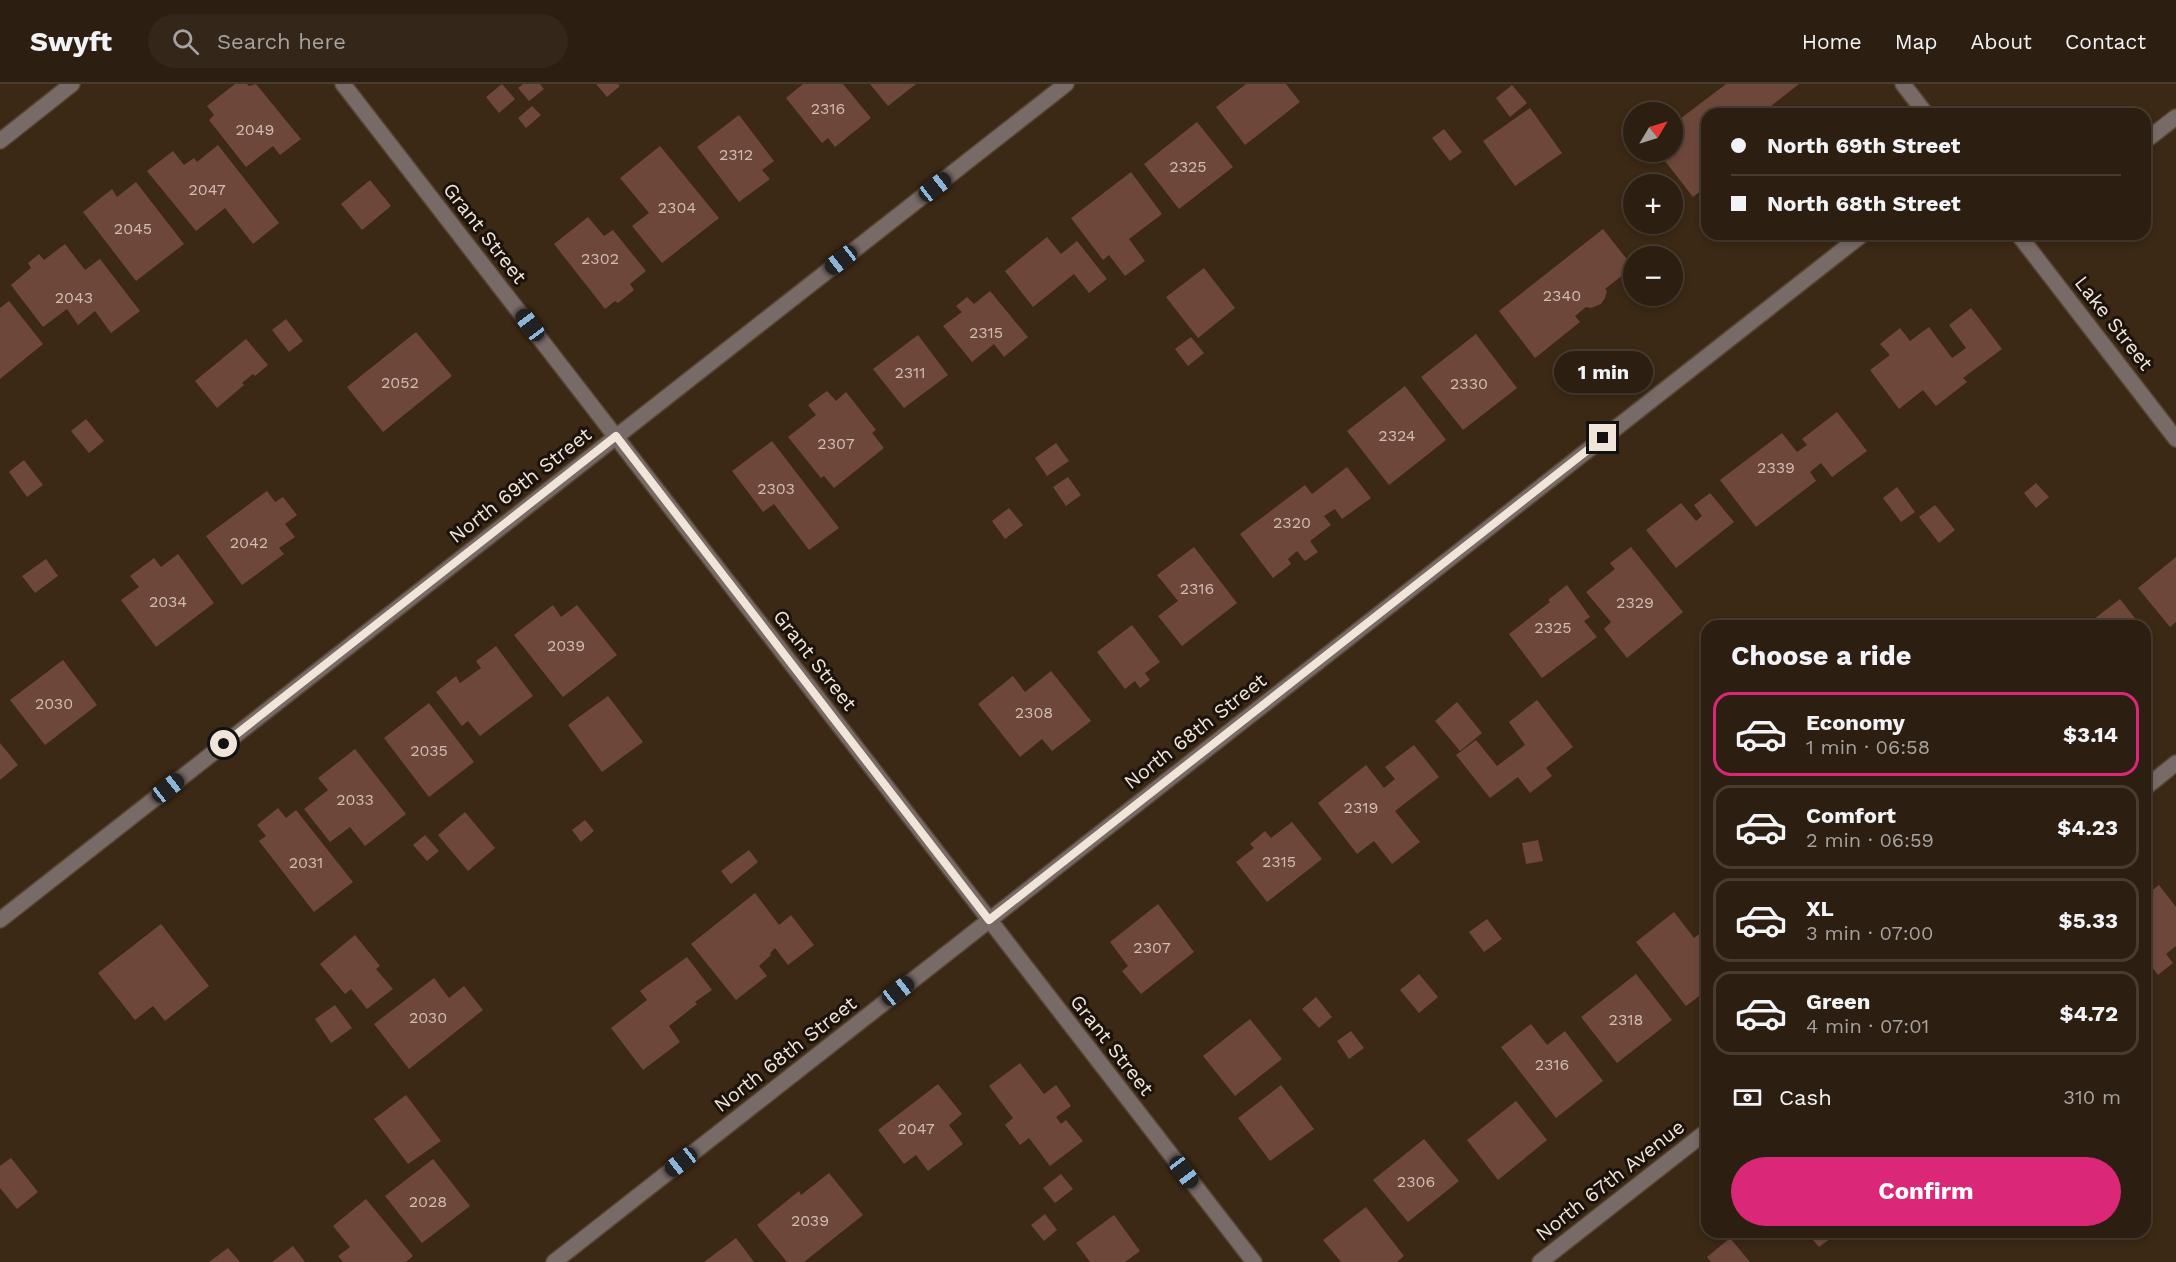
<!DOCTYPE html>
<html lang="en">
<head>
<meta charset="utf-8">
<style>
	:root { --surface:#2c1e10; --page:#342719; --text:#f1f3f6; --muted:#a6a29f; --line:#483c30; --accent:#db2777 }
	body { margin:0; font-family:"Work Sans",sans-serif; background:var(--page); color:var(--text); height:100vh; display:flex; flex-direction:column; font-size:22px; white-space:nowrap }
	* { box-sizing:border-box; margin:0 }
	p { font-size:20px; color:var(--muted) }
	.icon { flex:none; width:33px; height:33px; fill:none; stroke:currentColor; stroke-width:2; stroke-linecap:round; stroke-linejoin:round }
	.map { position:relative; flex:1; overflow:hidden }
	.drawer { position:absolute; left:1701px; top:536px; width:450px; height:618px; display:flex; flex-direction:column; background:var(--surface); border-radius:18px; box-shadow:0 3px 9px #0003,0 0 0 2px var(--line) }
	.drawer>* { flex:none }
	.banner { position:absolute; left:1701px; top:24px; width:450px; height:132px; border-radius:18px; box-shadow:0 3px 9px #0003,0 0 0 2px var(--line); display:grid; align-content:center; height:132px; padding:0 30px; background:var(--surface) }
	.needle { width:39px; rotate:52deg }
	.controls { position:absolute; left:1623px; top:18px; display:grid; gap:12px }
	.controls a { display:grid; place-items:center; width:60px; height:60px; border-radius:50%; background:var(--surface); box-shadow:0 3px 9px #0003,0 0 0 2px var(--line); font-size:30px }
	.end { position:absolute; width:27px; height:27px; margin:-14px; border:8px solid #f1e4d9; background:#111; box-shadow:0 0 0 3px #111 }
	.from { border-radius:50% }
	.bubble { position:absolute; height:42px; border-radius:21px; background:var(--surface); box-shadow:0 3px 9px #0003,0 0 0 2px var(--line); font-size:20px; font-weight:700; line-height:42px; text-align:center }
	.car { position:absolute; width:18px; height:36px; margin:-18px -9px; border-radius:8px; box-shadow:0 0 4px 2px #0007; background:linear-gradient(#222 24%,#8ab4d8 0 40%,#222 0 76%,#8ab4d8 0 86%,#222 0) }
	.banner b { display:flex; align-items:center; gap:21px; height:57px; font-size:22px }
	.banner b+b { border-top:2px solid var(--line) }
	.banner i { width:15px; height:15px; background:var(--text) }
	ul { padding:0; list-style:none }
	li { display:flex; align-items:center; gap:18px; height:84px; margin:0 12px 9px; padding:0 18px; border:3px solid var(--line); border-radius:18px }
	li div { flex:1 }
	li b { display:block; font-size:22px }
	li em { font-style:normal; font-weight:700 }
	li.selected { border-color:var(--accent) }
	li>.icon { width:54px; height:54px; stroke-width:1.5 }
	h2 { padding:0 30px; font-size:27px; line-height:72px }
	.pay { display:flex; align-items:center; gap:15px; height:66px; padding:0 30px; font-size:22px }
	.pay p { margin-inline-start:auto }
	.button { display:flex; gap:12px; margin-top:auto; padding:12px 30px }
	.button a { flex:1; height:69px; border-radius:36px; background:var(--accent); color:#fff; font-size:24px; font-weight:700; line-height:69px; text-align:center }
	header { display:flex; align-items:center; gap:36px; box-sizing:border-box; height:84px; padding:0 30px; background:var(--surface); border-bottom:2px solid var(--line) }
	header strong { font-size:28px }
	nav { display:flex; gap:33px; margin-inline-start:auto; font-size:21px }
	.search { width:420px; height:54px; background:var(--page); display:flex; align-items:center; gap:15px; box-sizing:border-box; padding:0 21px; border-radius:33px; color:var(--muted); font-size:22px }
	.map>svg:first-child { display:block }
	.building { fill:#6e473b }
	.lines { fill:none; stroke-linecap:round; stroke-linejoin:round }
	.street-casing { stroke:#584634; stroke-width:18 }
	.street { stroke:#786a66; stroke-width:15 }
	.route { stroke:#f1e4d9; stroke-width:8 }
	.labels { text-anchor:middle; stroke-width:6; stroke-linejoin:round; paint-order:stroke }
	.number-label { font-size:16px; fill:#d0bdb2 }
	.street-label { font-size:20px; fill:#f1e4d9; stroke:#1b130b }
</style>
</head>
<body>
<header>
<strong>Swyft</strong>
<div class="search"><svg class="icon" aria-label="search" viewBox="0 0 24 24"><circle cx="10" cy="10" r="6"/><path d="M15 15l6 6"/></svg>Search here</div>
<nav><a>Home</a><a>Map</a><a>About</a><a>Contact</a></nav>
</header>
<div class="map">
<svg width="2176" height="1178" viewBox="0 0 2176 1178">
	<rect width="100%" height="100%" fill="#3b2815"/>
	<!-- building -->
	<g class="building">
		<polygon points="235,0 247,0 249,2 256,0 301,55 280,71 273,62 246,83 209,36 214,31 207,22"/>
		<polygon points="502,0 515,15 499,29 486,13"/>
		<polygon points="523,0 540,0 544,5 529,17 518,4"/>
		<polygon points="596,0 618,0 620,2 607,13"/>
		<polygon points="803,0 843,0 871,34 835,63 828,54 822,59 786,14"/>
		<polygon points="870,0 916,0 888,22"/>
		<polygon points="1246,0 1286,0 1300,18 1245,61 1216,23"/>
		<polygon points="1726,0 1799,0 1762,29 1763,30 1707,30 1707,102 1693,113 1658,68 1672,68 1672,41"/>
		<polygon points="1512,1 1527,19 1510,33 1496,14"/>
		<polygon points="532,22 541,31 526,44 518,34"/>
		<polygon points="1530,24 1562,69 1515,102 1483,57"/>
		<polygon points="739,31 774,77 762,86 770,95 739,118 697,63"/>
		<polygon points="1197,38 1233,83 1179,125 1144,80"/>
		<polygon points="1444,45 1462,68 1450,77 1432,54"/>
		<polygon points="218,61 279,139 253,160 225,124 196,147 147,87 173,67 184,81 194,74 197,78"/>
		<polygon points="660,62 719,134 662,179 632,142 649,129 620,94"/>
		<polygon points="1131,88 1162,130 1129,155 1145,177 1125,192 1109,171 1103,176 1071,134"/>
		<polygon points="370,96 391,122 362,146 341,120"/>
		<polygon points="136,98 184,160 136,197 83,128 112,105 117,113"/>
		<polygon points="588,133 604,152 613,146 646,187 630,200 634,206 618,219 615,217 605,225 554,160"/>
		<polygon points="1603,145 1633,183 1605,205 1607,207 1605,214 1601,220 1591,224 1586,223 1575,232 1580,238 1535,274 1499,227"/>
		<polygon points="1047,153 1061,170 1077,157 1107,195 1089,209 1074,190 1033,223 1005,187"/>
		<polygon points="65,160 85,186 100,175 140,227 111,249 95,227 78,241 67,225 43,243 11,201 31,184 28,179 39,170 44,176"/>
		<polygon points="1204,184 1235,224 1198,254 1166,213"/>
		<polygon points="990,207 1028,253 1004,273 994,260 972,278 943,242 962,228 956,222 967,213 974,220"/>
		<polygon points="9,217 43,260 0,295 0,224"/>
		<polygon points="1971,224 2002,265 1963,294 1967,298 1936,322 1923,306 1899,325 1870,286 1890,271 1880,260 1900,244 1910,257 1929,243 1952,274 1966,264 1949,241"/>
		<polygon points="286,235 303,257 289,268 272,246"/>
		<polygon points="416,248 452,292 383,348 347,303"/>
		<polygon points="1476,250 1517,304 1463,346 1421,293"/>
		<polygon points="918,251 948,291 904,324 873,285"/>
		<polygon points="1191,253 1204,269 1188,282 1175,265"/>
		<polygon points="246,255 268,281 255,292 253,290 242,299 244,301 217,324 195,297"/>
		<polygon points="1405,302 1446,356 1389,401 1347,347"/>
		<polygon points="827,307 836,317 846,308 876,346 872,349 884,364 834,404 824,392 821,394 788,353 816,331 808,321"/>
		<polygon points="1837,328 1867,367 1832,393 1821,379 1810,388 1816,397 1756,443 1720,396 1782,349 1797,368 1807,361 1802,355"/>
		<polygon points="86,335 104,357 89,369 71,347"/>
		<polygon points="772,357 839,444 809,466 774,420 763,428 732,387"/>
		<polygon points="1056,359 1069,377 1047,392 1035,374"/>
		<polygon points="24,376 43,401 27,413 9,388"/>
		<polygon points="1347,383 1371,414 1342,435 1335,425 1324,432 1331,441 1310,457 1318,468 1305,477 1297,467 1288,475 1291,480 1273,494 1240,450 1305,401 1312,410"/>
		<polygon points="1068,393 1081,411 1066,422 1053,403"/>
		<polygon points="2036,399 2049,413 2036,424 2024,409"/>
		<polygon points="1897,403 1915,428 1901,438 1883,414"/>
		<polygon points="267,407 275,418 283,413 297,431 285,440 295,453 279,464 284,470 242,501 206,452"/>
		<polygon points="1710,409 1734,438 1676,484 1646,446 1681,419 1696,437 1702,432 1694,421"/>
		<polygon points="1935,421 1955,446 1939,459 1919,433"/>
		<polygon points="1009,424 1023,441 1005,455 992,437"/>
		<polygon points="1194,463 1237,519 1182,562 1158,532 1178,517 1157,491"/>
		<polygon points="1631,463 1683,528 1627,574 1604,545 1611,538 1586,508 1615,485 1610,479"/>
		<polygon points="178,470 214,519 156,563 121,516 139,503 130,492 154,474 161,483"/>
		<polygon points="2176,473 2176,538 2170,543 2138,504"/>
		<polygon points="46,475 58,492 35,509 22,492"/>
		<polygon points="1567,501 1590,533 1584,537 1597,553 1542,594 1509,550 1550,518 1548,516"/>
		<polygon points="2120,515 2141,542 2085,542"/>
		<polygon points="553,521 561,533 577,521 617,571 563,613 514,551"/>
		<polygon points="1132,541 1160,578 1145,589 1150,596 1140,604 1135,597 1125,605 1097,568"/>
		<polygon points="496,562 533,612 480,652 468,637 462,642 436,608 456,592 460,599 481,584 476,577"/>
		<polygon points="63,576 97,621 45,661 10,616"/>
		<polygon points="1051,587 1091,637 1052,667 1042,655 1020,673 978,620 1013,592 1025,608"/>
		<polygon points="608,612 643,658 602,688 568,641"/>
		<polygon points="1537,616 1573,663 1546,684 1552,692 1530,709 1518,693 1490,714 1456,671 1476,656 1497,682 1525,661 1509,638"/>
		<polygon points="1457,618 1482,649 1460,667 1435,637"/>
		<polygon points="429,619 474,678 429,713 384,654"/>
		<polygon points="0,659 18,681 0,696"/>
		<polygon points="1414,661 1439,693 1395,727 1420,758 1392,780 1374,757 1357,770 1318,719 1366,681 1384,704 1395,695 1385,683"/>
		<polygon points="355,665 406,730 365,762 350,743 330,758 304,725 328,706 318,694"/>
		<polygon points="278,724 286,734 296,726 353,798 314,828 259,757 266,752 257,741"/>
		<polygon points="465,728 495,764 468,787 438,751"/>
		<polygon points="585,736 594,747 581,758 572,746"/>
		<polygon points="1292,738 1322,775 1267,818 1236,778 1254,764 1250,760 1265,747 1271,754"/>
		<polygon points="425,751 439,767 427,777 413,761"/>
		<polygon points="1538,756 1543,777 1526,780 1522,759"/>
		<polygon points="749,766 758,778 731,800 721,787"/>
		<polygon points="2159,801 2176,823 2176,862 2166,870 2173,879 2158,891 2145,874 2145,812"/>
		<polygon points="755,809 779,841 791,831 814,861 788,881 775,864 770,869 771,871 759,882 767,892 736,916 691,860"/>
		<polygon points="1158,820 1194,868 1141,910 1122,887 1128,882 1110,858"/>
		<polygon points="1674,828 1694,854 1707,844 1707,906 1686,922 1636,858"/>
		<polygon points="1487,835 1502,855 1484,868 1469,848"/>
		<polygon points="161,840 209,902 165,937 153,922 135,936 98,889"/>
		<polygon points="355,851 380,882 376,885 393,905 367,925 351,905 345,910 320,880"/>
		<polygon points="687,873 712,906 695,918 697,920 669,942 680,958 643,986 611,944 647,916 640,907"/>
		<polygon points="1419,890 1438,913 1419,929 1400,906"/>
		<polygon points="1636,890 1672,936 1617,979 1581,933"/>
		<polygon points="434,894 449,914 464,902 483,926 409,985 374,940"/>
		<polygon points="1316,913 1332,933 1319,944 1302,925"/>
		<polygon points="335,921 352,944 331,959 315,935"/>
		<polygon points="1250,935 1282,975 1235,1012 1203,972"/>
		<polygon points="1531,940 1547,961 1565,947 1603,997 1556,1034 1501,963"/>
		<polygon points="1351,947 1364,964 1349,975 1337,957"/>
		<polygon points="1020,979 1044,1010 1056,1001 1071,1022 1056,1033 1061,1040 1066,1036 1083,1057 1050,1082 1029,1054 1020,1061 1005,1041 1013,1034 989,1002"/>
		<polygon points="938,1000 962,1030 949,1041 963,1060 928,1087 916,1071 904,1080 878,1046"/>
		<polygon points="1281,1001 1314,1045 1270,1077 1238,1034"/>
		<polygon points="406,1011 441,1057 408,1080 374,1035"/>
		<polygon points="1516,1017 1547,1056 1498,1096 1467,1056"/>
		<polygon points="1424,1055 1459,1097 1408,1138 1373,1096"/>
		<polygon points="11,1074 38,1108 17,1125 0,1104 0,1082"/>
		<polygon points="433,1075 470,1122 422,1159 385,1112"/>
		<polygon points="829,1089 863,1131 804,1178 787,1178 757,1141 799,1107 801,1111"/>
		<polygon points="1061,1090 1073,1105 1055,1119 1043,1104"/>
		<polygon points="366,1115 413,1172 406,1178 343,1178 338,1172 350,1163 333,1142"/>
		<polygon points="1366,1123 1404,1172 1397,1178 1341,1178 1323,1156"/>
		<polygon points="1045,1130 1057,1146 1044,1157 1031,1141"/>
		<polygon points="1114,1131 1140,1167 1125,1178 1090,1178 1076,1159"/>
		<polygon points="1806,1148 1839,1148 1819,1163"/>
		<polygon points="736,1154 754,1178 704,1178"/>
		<polygon points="1730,1154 1750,1178 1711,1178 1707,1173"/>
		<polygon points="293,1162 305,1178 272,1178"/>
		<polygon points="228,1164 240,1178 209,1178"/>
	</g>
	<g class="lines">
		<!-- street casing -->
		<g class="street-casing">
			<g id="street">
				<polyline points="343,0 1254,1178"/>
				<polyline points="1903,0 1926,30"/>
				<polyline points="0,57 72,0"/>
				<polyline points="2145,57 2176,33"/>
				<polyline points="2018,150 2176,355"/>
				<polyline points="2145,704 2176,679"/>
				<polyline points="0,836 1066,0"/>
				<polyline points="554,1178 1863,150"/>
				<polyline points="1540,1178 1707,1047"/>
			</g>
		</g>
		<!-- street -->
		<use href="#street" class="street"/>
	</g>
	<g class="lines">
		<!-- route -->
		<polyline class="route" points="224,660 616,352 989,836 1603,354"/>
	</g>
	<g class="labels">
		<!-- number labels -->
		<g class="number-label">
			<text x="828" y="30">2316</text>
			<text x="255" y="51">2049</text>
			<text x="736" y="76">2312</text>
			<text x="1188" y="88">2325</text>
			<text x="207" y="111">2047</text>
			<text x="677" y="129">2304</text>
			<text x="133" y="150">2045</text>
			<text x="600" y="180">2302</text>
			<text x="1562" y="217">2340</text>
			<text x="74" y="219">2043</text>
			<text x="986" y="254">2315</text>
			<text x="910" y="294">2311</text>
			<text x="400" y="304">2052</text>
			<text x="1469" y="305">2330</text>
			<text x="1397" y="357">2324</text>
			<text x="836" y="365">2307</text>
			<text x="1776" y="389">2339</text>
			<text x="776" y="410">2303</text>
			<text x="1292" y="444">2320</text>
			<text x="249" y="464">2042</text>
			<text x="1197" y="510">2316</text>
			<text x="168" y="523">2034</text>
			<text x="1635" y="524">2329</text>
			<text x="1553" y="549">2325</text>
			<text x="566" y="567">2039</text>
			<text x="54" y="625">2030</text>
			<text x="1034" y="634">2308</text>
			<text x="429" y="672">2035</text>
			<text x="355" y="721">2033</text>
			<text x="1361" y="729">2319</text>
			<text x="1279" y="783">2315</text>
			<text x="306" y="784">2031</text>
			<text x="1152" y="869">2307</text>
			<text x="428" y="939">2030</text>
			<text x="1626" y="941">2318</text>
			<text x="1552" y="986">2316</text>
			<text x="916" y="1050">2047</text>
			<text x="1416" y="1103">2306</text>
			<text x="428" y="1123">2028</text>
			<text x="810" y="1142">2039</text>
		</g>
		<!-- street labels -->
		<g class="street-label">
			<text transform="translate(485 149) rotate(52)" y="7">Grant Street</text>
			<text transform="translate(2114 239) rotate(52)" y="7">Lake Street</text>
			<text transform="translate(520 401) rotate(-38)" y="7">North 69th Street</text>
			<text transform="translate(815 576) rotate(52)" y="7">Grant Street</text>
			<text transform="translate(1195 647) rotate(-38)" y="7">North 68th Street</text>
			<text transform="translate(1112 961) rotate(52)" y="7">Grant Street</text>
			<text transform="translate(785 970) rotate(-38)" y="7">North 68th Street</text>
			<text transform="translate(1610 1096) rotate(-38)" y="7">North 67th Avenue</text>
		</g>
	</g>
</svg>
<div class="controls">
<a><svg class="needle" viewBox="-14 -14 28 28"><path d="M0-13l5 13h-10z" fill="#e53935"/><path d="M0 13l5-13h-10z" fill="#a6a29f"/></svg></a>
<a>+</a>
<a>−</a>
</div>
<i class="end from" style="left:224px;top:660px"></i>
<i class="end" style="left:1603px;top:354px"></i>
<div class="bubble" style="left:1554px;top:267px;width:99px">1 min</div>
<i class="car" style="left:935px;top:103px;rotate:52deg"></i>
<i class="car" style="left:841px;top:176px;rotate:232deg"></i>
<i class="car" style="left:530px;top:241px;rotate:323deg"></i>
<i class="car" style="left:168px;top:704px;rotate:52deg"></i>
<i class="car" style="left:898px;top:907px;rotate:52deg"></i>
<i class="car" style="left:681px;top:1078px;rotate:232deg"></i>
<i class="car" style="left:1184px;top:1088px;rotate:143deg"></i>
<div class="banner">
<b><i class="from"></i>North 69th Street</b>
<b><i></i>North 68th Street</b>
</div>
<section class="drawer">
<h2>Choose a ride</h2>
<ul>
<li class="selected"><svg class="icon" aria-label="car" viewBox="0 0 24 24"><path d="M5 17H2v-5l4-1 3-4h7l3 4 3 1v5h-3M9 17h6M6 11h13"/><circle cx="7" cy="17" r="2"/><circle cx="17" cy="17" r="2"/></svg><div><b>Economy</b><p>1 min · 06:58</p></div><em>$3.14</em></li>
<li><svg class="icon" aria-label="car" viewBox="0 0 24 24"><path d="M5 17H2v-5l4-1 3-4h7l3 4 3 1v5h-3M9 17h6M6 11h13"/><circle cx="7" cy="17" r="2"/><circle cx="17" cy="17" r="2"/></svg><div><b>Comfort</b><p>2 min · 06:59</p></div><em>$4.23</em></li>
<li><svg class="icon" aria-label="car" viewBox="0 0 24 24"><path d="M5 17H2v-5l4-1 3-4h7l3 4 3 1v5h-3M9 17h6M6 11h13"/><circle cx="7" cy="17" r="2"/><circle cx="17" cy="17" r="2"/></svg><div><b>XL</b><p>3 min · 07:00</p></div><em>$5.33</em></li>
<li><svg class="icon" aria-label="car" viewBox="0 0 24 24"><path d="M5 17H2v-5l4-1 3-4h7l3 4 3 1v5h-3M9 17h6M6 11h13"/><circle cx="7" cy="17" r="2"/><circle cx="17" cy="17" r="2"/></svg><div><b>Green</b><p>4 min · 07:01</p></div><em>$4.72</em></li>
</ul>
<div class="pay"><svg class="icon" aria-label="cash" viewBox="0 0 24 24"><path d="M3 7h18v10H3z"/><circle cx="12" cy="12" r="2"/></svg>Cash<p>310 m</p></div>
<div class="button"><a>Confirm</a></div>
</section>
</div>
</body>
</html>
